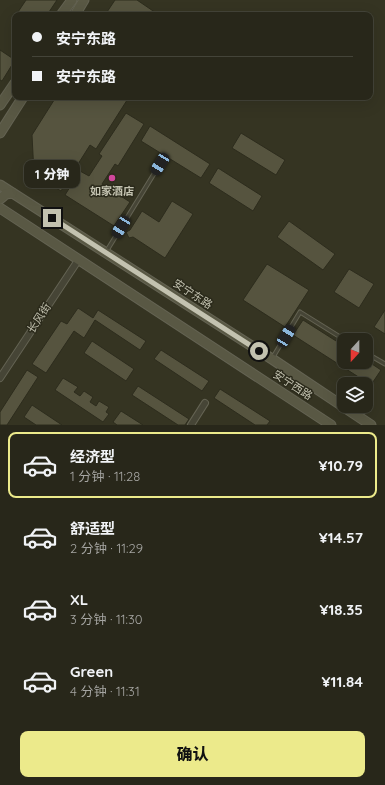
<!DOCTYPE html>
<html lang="zh">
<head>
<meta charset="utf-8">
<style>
	:root { --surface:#28271a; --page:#302f23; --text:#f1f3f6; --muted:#a5a5a2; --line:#444439; --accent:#ecea8b }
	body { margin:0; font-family:Quicksand,"Noto Sans SC",sans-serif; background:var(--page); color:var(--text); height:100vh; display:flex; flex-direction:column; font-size:15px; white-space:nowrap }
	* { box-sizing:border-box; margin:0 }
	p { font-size:13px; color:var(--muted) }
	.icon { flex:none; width:22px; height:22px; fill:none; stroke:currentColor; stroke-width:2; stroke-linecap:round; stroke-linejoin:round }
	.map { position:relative; height:425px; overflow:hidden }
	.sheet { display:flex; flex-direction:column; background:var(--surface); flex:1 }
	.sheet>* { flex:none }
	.hud { position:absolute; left:12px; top:12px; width:361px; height:88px; border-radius:8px; box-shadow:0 4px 16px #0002,0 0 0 1px var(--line); display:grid; align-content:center; height:88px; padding:0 20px; background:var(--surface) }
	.needle { width:26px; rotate:201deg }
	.controls { position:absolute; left:337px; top:333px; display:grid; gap:8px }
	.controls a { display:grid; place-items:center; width:36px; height:36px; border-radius:8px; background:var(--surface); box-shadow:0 4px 16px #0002,0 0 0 1px var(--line); font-size:20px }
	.end { position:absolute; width:18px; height:18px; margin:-9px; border:5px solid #c3c2b0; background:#111; box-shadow:0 0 0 2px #111 }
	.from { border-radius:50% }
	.bubble { position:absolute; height:28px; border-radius:8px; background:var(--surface); box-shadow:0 4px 16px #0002,0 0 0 1px var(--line); font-size:13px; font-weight:800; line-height:28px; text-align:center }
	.car { position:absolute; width:12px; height:24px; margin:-12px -6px; border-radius:5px; box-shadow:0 0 3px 1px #0007; background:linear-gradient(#222 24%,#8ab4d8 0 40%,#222 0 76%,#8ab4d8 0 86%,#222 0) }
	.hud b { display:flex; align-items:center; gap:14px; height:38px; font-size:15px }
	.hud b+b { border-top:1px solid var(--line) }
	.hud i { width:10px; height:10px; background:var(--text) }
	ul { padding:7px 0 0; list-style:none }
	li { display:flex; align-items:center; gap:12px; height:66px; margin:0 8px 6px; padding:0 12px; border:2px solid transparent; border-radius:8px }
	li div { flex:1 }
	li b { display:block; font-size:15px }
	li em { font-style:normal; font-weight:800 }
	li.selected { border-color:var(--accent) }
	li>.icon { width:36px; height:36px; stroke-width:1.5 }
	.action { display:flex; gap:8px; margin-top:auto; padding:8px 20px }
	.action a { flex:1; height:46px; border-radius:8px; background:var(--accent); color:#111; font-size:16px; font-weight:800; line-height:46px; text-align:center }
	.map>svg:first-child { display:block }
	.building { fill:#56543f; stroke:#2d2c1d }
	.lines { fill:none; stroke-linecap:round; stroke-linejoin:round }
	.lane-casing { stroke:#646353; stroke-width:5 }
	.street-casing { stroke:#646353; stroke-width:8 }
	.secondary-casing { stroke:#646353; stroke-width:11 }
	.lane { stroke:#464536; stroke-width:3 }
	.street { stroke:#464536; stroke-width:6 }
	.secondary { stroke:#595844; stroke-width:9 }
	.route { stroke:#c3c2b0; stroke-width:5 }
	.hotel-dot { fill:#d1479c; stroke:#2b2a1b; stroke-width:1.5 }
	.labels { text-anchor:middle; stroke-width:3; stroke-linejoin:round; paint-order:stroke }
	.poi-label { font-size:11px; font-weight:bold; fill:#c3c2b0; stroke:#2b2a1b }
	.street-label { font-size:11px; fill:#c3c2b0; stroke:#2b2a1b }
</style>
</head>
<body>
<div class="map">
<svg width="385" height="425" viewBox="0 0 385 425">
	<rect width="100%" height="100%" fill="#353422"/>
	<!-- building -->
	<g class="building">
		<polygon points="26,0 57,0 47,15 16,15"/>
		<polygon points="115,0 137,0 159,15 105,15"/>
		<polygon points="15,16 15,24 11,22"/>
		<polygon points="0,50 15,60 2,81 0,80"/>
		<polygon points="56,97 129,97 96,149 90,145 61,191 34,174 32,135"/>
		<polygon points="126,113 144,124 118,166 115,164 102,184 130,202 114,226 65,195 80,171 89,176 102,156 99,154"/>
		<polygon points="150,126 210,164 201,178 141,141"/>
		<polygon points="241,133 285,160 276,175 232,148"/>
		<polygon points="218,168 262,196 253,211 209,183"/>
		<polygon points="172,201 193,214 165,258 133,237 129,238 126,232 130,230 142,211 159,222"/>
		<polygon points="289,221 335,254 323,270 277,237"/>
		<polygon points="267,264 309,290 285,327 243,300"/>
		<polygon points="349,269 374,284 359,308 334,292"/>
		<polygon points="78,308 93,318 98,310 146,341 140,350 95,320 84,338 74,331 46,373 32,364 61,321 67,324"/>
		<polygon points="385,310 385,334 374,327"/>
		<polygon points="303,320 344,346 344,362 366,362 366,360 381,370 371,385 293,335"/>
		<polygon points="92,341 134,369 126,381 84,353"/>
		<polygon points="161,350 209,381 202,391 154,359"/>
		<polygon points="27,370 38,377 7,425 0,425 0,412"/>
		<polygon points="63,378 78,387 74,392 80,396 84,391 93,397 90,402 96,406 99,401 109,407 106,412 109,414 103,422 55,390"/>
		<polygon points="138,386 189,419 185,425 178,425 132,395"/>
		<polygon points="220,389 270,421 267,425 255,425 214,398"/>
		<polygon points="32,405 62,425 36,425 24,417"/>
		<polygon points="121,411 143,425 117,425 113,422"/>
	</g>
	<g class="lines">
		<!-- lane casing -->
		<g class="lane-casing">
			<g id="lane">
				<polyline points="106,252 160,164"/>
				<polyline points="366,353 385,364"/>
				<polyline points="273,357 300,312 345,340"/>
			</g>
		</g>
		<!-- street casing -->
		<g class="street-casing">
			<g id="street">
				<polyline points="0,378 79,259"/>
				<polyline points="191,425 205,403"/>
			</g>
		</g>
		<!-- secondary casing -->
		<g class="secondary-casing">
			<g id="secondary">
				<polyline points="61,15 72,0"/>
				<polyline points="75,15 84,0"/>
				<polyline points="0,105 15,83"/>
				<polyline points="0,133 23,97"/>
				<polyline points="0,185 272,359 371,425"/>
				<polyline points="0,199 6,194 12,193"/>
				<polyline points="0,208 331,425"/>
			</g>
		</g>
		<!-- lane -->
		<use href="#lane" class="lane"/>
		<!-- street -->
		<use href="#street" class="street"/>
		<!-- secondary -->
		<use href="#secondary" class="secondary"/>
	</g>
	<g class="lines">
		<!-- route -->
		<polyline class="route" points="52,218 259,351"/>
	</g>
	<!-- markers -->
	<circle class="hotel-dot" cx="112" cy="178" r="4"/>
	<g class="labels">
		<!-- poi labels -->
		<g class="poi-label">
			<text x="112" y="195">如家酒店</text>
		</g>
		<!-- street labels -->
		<g class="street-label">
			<text transform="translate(193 294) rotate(33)" y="4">安宁东路</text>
			<text transform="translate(39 318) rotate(-57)" y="4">长风街</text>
			<text transform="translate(293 385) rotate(33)" y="4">安宁西路</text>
		</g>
	</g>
</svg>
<div class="controls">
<a><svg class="needle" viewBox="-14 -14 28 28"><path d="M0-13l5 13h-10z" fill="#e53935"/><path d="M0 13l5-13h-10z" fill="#a5a5a2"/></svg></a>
<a><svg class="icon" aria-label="layers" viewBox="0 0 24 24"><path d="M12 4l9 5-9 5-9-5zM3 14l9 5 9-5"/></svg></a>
</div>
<i class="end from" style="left:259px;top:351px"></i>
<i class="end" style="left:52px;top:218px"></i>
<div class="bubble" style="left:24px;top:160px;width:56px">1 分钟</div>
<i class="car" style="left:160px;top:164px;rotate:212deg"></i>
<i class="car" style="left:121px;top:227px;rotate:212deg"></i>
<i class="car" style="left:286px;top:336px;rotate:31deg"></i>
<div class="hud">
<b><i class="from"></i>安宁东路</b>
<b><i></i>安宁东路</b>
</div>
</div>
<section class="sheet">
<ul>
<li class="selected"><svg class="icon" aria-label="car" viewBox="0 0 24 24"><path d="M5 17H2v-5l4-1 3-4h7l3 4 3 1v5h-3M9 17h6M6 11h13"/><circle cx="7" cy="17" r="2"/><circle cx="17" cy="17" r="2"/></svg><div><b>经济型</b><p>1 分钟 · 11:28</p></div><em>¥10.79</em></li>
<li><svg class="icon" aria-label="car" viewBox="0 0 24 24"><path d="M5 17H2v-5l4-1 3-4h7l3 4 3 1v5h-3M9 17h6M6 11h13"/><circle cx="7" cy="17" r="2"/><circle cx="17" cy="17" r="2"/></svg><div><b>舒适型</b><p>2 分钟 · 11:29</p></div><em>¥14.57</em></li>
<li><svg class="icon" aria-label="car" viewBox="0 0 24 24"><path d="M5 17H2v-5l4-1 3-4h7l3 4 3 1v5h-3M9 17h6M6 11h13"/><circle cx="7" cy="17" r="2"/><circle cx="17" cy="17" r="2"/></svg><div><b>XL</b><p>3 分钟 · 11:30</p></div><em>¥18.35</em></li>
<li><svg class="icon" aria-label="car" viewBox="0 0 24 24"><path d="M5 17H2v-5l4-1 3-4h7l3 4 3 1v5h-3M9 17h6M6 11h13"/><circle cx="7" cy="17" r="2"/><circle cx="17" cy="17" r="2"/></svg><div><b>Green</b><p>4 分钟 · 11:31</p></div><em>¥11.84</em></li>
</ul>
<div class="action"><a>确认</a></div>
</section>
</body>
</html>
